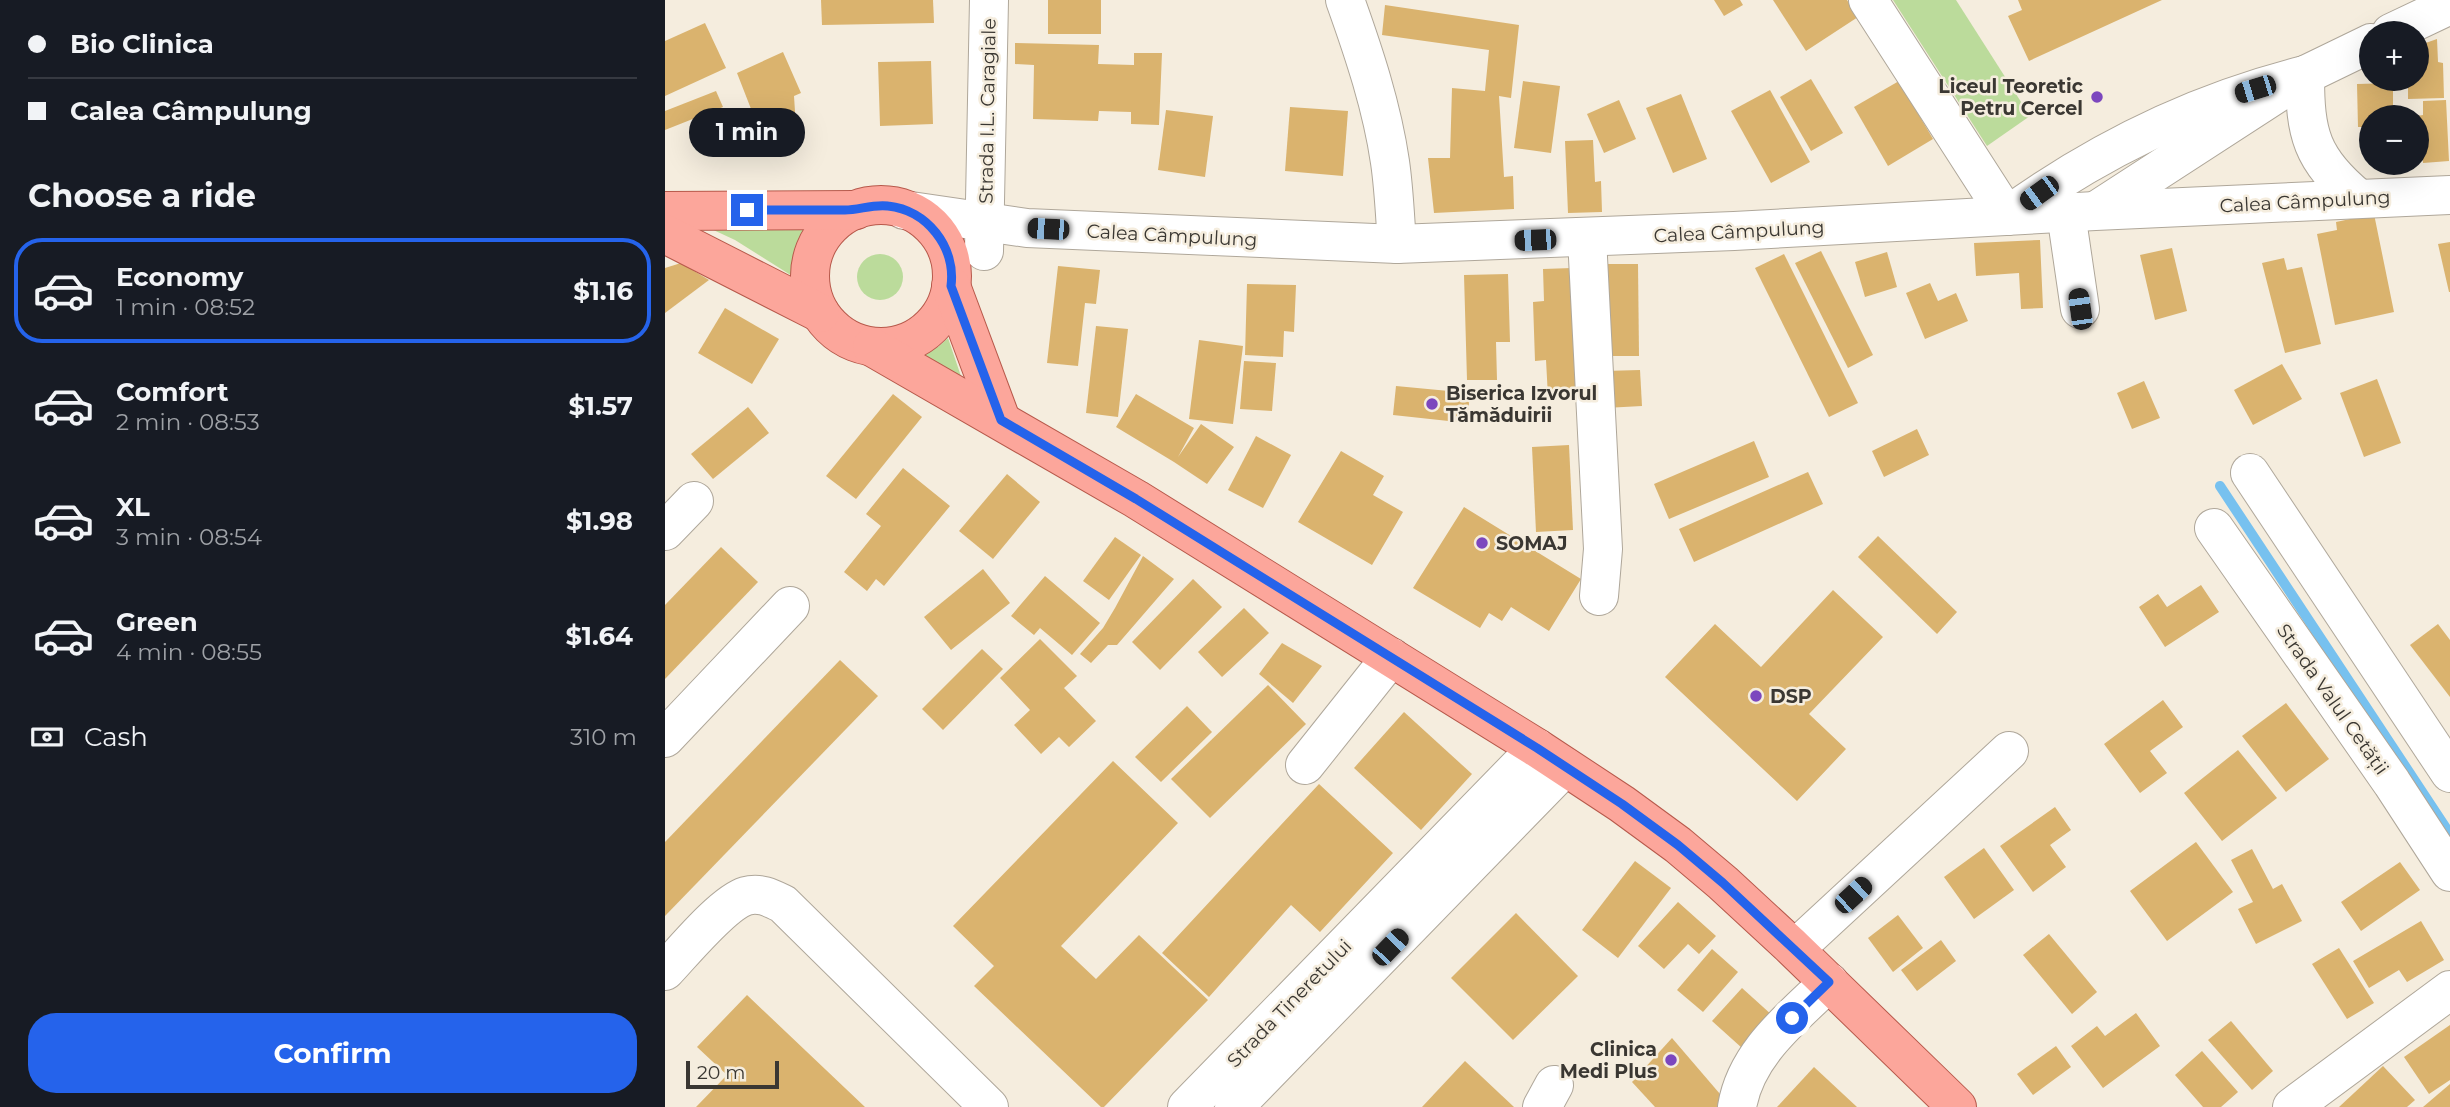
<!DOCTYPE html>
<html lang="en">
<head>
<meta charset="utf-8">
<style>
	:root { --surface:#171b24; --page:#242831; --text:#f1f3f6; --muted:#9ea1a6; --line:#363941; --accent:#2563eb }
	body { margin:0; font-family:Montserrat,sans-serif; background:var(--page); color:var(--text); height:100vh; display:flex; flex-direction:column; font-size:26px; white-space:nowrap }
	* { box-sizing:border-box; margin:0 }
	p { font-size:23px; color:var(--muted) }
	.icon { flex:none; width:38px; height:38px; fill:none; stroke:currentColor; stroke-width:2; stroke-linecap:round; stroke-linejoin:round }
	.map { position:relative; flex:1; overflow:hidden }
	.sheet { display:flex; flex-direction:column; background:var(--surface); width:665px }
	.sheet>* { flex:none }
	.hud { display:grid; align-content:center; height:154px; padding:0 28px; background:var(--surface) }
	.controls { position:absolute; left:1694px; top:21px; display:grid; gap:14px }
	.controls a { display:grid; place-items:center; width:70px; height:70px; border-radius:50%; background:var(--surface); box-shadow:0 7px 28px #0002; font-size:35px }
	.scale { position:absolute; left:21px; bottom:18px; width:93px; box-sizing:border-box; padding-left:7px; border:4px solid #3a3732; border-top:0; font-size:19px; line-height:24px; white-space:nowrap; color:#3a3732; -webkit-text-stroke:5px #f5edde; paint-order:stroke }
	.end { position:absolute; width:32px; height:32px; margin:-16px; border:9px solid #2563eb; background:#fff; box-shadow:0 0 0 4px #fff }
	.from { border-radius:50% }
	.bubble { position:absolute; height:49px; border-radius:24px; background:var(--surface); box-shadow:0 7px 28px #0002; font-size:23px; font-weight:700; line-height:49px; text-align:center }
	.car { position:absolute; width:21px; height:42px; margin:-21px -10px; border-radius:9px; box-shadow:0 0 5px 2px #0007; background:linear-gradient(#222 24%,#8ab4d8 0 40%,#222 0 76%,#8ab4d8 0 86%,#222 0) }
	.hud b { display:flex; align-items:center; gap:24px; height:66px; font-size:26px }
	.hud b+b { border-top:2px solid var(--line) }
	.hud i { width:18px; height:18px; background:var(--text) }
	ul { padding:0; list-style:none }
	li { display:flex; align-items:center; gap:21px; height:105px; margin:0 14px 10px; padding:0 14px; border:4px solid transparent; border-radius:28px }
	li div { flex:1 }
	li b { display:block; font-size:26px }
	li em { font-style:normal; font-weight:700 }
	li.active { border-color:var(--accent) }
	li>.icon { width:63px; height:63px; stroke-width:1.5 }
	h2 { padding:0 28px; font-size:32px; line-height:84px }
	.pay { display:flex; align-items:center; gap:18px; height:77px; padding:0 28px; font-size:26px }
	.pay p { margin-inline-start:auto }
	.primary-button { display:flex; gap:14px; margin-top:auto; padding:14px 28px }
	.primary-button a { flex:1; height:80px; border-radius:28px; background:var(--accent); color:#fff; font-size:28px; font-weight:700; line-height:80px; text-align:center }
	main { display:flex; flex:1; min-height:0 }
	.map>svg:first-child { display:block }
	.green { fill:#bbdb9b }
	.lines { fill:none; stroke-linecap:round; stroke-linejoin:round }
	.stream { stroke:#77c1ef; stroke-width:10 }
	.building { fill:#dab36e }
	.minor-casing { stroke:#afa79a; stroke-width:40 }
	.major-casing { stroke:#b7594b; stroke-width:40 }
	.minor { stroke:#fff; stroke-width:38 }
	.major { stroke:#fca69b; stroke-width:38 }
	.route { stroke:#2563eb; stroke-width:9 }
	.poi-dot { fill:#7c47be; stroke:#f5edde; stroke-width:2.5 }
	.labels { text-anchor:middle; stroke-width:5; stroke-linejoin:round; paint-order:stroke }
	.poi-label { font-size:19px; font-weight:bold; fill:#3a3732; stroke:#f5edde; text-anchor:start }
	.street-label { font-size:19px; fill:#3a3732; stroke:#f5edde }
</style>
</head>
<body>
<main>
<section class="sheet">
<div class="hud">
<b><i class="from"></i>Bio Clinica</b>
<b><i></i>Calea Câmpulung</b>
</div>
<h2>Choose a ride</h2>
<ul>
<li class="active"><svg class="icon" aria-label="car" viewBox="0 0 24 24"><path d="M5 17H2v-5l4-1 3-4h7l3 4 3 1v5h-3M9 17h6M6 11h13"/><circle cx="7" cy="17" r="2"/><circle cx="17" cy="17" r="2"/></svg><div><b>Economy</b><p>1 min · 08:52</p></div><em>$1.16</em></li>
<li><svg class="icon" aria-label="car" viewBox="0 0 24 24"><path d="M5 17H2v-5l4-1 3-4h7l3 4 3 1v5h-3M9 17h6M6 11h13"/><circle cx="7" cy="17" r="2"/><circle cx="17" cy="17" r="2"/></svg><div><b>Comfort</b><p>2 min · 08:53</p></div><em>$1.57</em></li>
<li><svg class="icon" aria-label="car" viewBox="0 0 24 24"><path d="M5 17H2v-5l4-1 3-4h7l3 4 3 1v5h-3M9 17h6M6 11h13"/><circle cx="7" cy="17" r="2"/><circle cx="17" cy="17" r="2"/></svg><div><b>XL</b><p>3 min · 08:54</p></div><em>$1.98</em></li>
<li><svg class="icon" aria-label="car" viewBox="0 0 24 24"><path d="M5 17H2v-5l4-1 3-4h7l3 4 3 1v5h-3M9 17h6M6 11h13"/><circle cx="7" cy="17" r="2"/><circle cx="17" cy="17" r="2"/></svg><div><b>Green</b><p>4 min · 08:55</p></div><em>$1.64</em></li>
</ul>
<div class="pay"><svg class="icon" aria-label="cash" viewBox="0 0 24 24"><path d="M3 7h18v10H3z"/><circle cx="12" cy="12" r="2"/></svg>Cash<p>310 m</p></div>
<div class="primary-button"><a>Confirm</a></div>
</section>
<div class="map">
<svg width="1785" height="1107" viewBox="0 0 1785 1107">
	<rect width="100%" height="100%" fill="#f5edde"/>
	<!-- green -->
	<g class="green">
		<polygon points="1228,0 1291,0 1365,116 1322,146"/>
		<path d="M 29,221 L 149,225 C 134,246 131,253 132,279 L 70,240 Z"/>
		<circle cx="215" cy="277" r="23"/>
		<polygon points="283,338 300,388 252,355 273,347"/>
	</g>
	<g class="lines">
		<!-- stream -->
		<polyline class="stream" points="1555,486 1785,834"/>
	</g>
	<!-- building -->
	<g class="building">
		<polygon points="156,0 268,0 269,23 157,25"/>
		<rect x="383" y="0" width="53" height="34"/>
		<polygon points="1049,0 1075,0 1078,5 1059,16"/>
		<polygon points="1108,0 1182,0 1193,17 1141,51"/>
		<polygon points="1353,0 1497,0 1364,61 1343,16 1357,10"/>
		<polygon points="720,5 854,25 846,98 834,96 839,177 848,176 849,209 769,213 763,158 785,158 787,88 820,91 824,50 717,35"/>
		<polygon points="40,23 61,68 0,96 0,41"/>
		<polygon points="1772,39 1773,62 1778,63 1779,98 1743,99 1743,79 1752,79 1752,46"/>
		<polygon points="350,43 434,45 433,64 469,65 469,53 497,53 494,125 466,124 466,112 434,111 433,121 368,119 369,65 350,64"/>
		<polygon points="118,52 136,93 129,96 132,143 90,146 88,114 72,73"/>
		<polygon points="266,61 268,124 215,126 213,62"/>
		<polygon points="1146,79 1178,133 1146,151 1115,97"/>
		<polygon points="858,81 895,86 886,153 849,148"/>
		<polygon points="1234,81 1268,139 1223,166 1189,107"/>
		<polygon points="1728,83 1728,109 1724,109 1724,117 1706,117 1706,127 1693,127 1692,84"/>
		<polygon points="1105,90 1145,162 1106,183 1066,111"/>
		<polygon points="51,91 58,107 0,130 0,111"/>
		<polygon points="1016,94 1042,159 1008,173 981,108"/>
		<polygon points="954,100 971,139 939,153 922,114"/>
		<polygon points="1781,100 1784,161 1758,163 1757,145 1752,145 1752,116 1758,115 1758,101"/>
		<polygon points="625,107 683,111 678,176 620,171"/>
		<polygon points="501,110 548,116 540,177 493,170"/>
		<polygon points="928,140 930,182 936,181 937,212 903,213 900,141"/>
		<polygon points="1709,214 1729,312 1670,325 1652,234 1672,230 1671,222"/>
		<polygon points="1375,240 1378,308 1356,309 1354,273 1311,276 1309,243"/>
		<polygon points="1785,242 1785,292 1784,292 1773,244"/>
		<polygon points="1507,248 1522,311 1490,320 1475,255"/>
		<polygon points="1156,251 1208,355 1183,368 1130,263"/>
		<polygon points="1222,252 1232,287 1200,297 1190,262"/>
		<polygon points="1119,254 1193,403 1164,417 1090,268"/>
		<polygon points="1619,258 1622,270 1637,267 1656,344 1620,353 1597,263"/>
		<polygon points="16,263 44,280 0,313 0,268"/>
		<polygon points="943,264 973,264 974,356 944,356"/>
		<polygon points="393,266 435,270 431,304 420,303 413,366 382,363"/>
		<polygon points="907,268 911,396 883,397 881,360 870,361 868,302 879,301 878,269"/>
		<polygon points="843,274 845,342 831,342 832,380 802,380 799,275"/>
		<polygon points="1265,283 1273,301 1291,293 1303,321 1260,339 1241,293"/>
		<polygon points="582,284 631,285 629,332 619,331 618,357 580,355"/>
		<polygon points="60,308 114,339 87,384 33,353"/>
		<polygon points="431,326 463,329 453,417 421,413"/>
		<polygon points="534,340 578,346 568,424 524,419"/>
		<polygon points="579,361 611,363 607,411 575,409"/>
		<polygon points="1617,364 1637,399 1588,425 1569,390"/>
		<polygon points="975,370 977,406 940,408 939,371"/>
		<polygon points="1712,379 1736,443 1699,457 1675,393"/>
		<polygon points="1479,381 1495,418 1467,429 1452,393"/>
		<polygon points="731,386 805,393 802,423 728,415"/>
		<polygon points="228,394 257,417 191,499 161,476"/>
		<polygon points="471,394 529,428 513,457 536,424 569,447 542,484 509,462 451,427"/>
		<polygon points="83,407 104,433 48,479 26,454"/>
		<polygon points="1252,429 1264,455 1219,477 1207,451"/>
		<polygon points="591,436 626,455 598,508 563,490"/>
		<polygon points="1089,441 1104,477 1004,519 989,484"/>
		<polygon points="904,445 908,530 871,532 867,447"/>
		<polygon points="676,451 719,476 708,495 738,512 707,565 633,522"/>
		<polygon points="238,468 285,506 219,586 211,579 202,591 179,572 216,526 201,514"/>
		<polygon points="1143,472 1158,504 1029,562 1014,529"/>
		<polygon points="342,474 375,502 328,559 294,531"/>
		<polygon points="799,507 916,579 884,631 846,607 837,621 824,613 815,628 748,588"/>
		<polygon points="1213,536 1292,612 1272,634 1193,557"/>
		<polygon points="450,537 476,555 444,600 418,581"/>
		<polygon points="56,547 93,582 0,679 0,605"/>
		<polygon points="478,556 509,579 452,645 443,645 426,663 415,654 438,628 450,608"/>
		<polygon points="318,569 345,603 286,650 259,617"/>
		<polygon points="380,576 435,623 407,655 375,628 369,635 346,616"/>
		<polygon points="528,579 557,607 495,670 467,642"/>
		<polygon points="1536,585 1554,612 1500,647 1474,607 1493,594 1502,607"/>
		<polygon points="1168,590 1218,637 1144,714 1181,749 1132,801 1000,677 1050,624 1096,667"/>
		<polygon points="579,608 604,633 557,677 533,652"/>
		<polygon points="1773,624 1785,640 1785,697 1745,645"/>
		<polygon points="375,639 412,676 399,688 431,721 404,747 394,737 376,754 349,725 365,710 335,678"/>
		<polygon points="617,643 657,666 628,703 594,674"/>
		<polygon points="317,649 338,669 278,730 257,709"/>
		<polygon points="175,660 213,696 0,916 0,842"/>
		<polygon points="603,685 641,724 545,818 506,779"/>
		<polygon points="1498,700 1518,727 1485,751 1502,773 1475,793 1439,744"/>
		<polygon points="1621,703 1664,759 1621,792 1577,736"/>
		<polygon points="522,706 547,732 496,782 470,757"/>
		<polygon points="739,712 807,774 756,830 689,768"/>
		<polygon points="1573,750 1612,798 1557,841 1519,793"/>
		<polygon points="448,761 513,823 396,946 431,979 474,935 543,1000 439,1107 436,1107 309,986 329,966 288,926"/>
		<polygon points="654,784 728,853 655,932 626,905 544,997 497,953"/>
		<polygon points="1390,807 1406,830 1385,845 1401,867 1368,892 1335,846"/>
		<polygon points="1531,842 1568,892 1502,941 1465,891"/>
		<polygon points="1319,848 1349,890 1309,919 1279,877"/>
		<polygon points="1587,849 1608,889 1617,884 1637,921 1591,944 1573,909 1588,902 1566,860"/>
		<polygon points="970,861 1006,888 953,958 917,930"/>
		<polygon points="1735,862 1755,890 1696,931 1676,902"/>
		<polygon points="1013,902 1051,936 1034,954 1023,944 999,969 973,946"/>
		<polygon points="851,913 913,976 848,1040 786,978"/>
		<polygon points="1233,915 1258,948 1228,972 1203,938"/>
		<polygon points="1756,921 1779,960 1742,982 1734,970 1704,988 1688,961"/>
		<polygon points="1384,934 1432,992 1407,1014 1358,955"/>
		<polygon points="1276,940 1291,961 1252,991 1236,970"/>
		<polygon points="1674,948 1709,1003 1682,1019 1647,964"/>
		<polygon points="1047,949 1073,972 1038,1012 1012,990"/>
		<polygon points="1077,988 1108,1016 1077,1048 1047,1021"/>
		<polygon points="82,995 200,1107 31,1107 62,1075 32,1047"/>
		<polygon points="1471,1013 1495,1046 1438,1088 1406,1046 1432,1026 1440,1036"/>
		<polygon points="1566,1021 1608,1071 1587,1090 1543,1040"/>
		<polygon points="1785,1025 1785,1080 1764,1094 1739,1057"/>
		<polygon points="1007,1038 1061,1101 1056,1107 990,1107 967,1082"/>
		<polygon points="1391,1046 1406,1067 1368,1095 1352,1074"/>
		<polygon points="1537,1051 1573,1092 1556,1107 1538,1107 1510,1075"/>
		<polygon points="800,1061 849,1107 757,1107"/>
		<polygon points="1718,1066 1750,1100 1742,1107 1674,1107"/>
		<polygon points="1149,1067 1192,1107 1112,1107"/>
		<polygon points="1785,1084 1785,1107 1758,1107"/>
	</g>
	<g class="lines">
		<!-- minor casing -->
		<g class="minor-casing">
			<g id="minor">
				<path d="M 680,0 C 699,53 717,107 725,162 C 729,189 730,217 732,244"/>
				<polyline points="1203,0 1342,216"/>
				<polyline points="1726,33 1785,5"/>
				<path d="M 1640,75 C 1640,134 1646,159 1693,198"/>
				<polyline points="239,210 362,228 732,244 1069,231 1430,211 1785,195"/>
				<polyline points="1432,210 1640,75 1706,43"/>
				<polyline points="1401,213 1415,309"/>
				<path d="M 1342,216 C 1432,151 1532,102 1640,75"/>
				<polyline points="922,238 938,549 934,596"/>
				<polyline points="319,251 324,0"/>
				<polyline points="1585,473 1785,773"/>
				<polyline points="1549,528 1727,783 1785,872"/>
				<polyline points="0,531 29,501"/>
				<polyline points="0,738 125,606"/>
				<polyline points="640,765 726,657"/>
				<polyline points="1130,949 1344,751"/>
				<path d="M 0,971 C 18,952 58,903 81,896 C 95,892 106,898 118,904 L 324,1107"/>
				<polyline points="522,1107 872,748"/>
				<polyline points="569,1107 900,767"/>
				<polyline points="877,1107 889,1085"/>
				<path d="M 1072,1107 C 1081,1053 1127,1018 1164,982"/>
				<polyline points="1627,1107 1785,990"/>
			</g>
		</g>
		<!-- major casing -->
		<g class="major-casing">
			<g id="major">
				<circle cx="216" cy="276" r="71"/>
				<polyline points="0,211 191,210"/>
				<polyline points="0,234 155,313"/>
				<polyline points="286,286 336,420"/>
				<polyline points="207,347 471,499 872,748 957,804 1013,845 1058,883 1124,944 1292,1107"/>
			</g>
		</g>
		<!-- minor -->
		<use href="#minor" class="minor"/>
		<!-- major -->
		<use href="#major" class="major"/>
	</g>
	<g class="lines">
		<!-- route -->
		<path class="route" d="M 82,210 C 114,210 147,210 180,210 C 194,210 208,204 223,206 C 262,210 291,247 286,286 L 336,420 L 471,499 L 872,748 L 957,804 L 1013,845 L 1058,883 L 1164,982 L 1127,1018"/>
	</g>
	<!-- markers -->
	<g class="poi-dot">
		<circle cx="1432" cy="97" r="7"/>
		<circle cx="767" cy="404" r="7"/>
		<circle cx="817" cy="543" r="7"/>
		<circle cx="1091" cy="696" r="7"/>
		<circle cx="1006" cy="1060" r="7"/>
	</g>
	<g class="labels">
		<!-- poi labels -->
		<g class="poi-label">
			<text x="1418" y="93" text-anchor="end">Liceul Teoretic<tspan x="1418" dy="22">Petru Cercel</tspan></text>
			<text x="781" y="400">Biserica Izvorul<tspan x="781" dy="22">Tămăduirii</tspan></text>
			<text x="831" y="550">SOMAJ</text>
			<text x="1105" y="703">DSP</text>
			<text x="992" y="1056" text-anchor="end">Clinica<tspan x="992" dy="22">Medi Plus</tspan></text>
		</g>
		<!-- street labels -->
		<g class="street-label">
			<text transform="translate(322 111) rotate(-89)" y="7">Strada I.L. Caragiale</text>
			<text transform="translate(1640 201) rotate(-3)" y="7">Calea Câmpulung</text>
			<text transform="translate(1074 231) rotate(-3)" y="7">Calea Câmpulung</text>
			<text transform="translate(507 235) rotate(3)" y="7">Calea Câmpulung</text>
			<text transform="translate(1668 699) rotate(55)" y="7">Strada Valul Cetății</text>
			<text transform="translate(624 1003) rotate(-46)" y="7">Strada Tineretului</text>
		</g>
	</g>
</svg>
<div class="controls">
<a>+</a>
<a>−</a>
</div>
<div class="scale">20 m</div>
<i class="end from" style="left:1127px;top:1018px"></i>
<i class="end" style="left:82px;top:210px"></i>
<div class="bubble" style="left:24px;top:108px;width:116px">1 min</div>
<i class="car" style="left:1590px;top:89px;rotate:253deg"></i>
<i class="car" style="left:1374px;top:193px;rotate:234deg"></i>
<i class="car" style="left:383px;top:229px;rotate:273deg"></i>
<i class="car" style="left:870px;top:240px;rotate:268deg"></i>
<i class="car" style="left:1415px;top:309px;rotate:352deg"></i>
<i class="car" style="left:1188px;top:895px;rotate:47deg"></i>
<i class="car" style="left:725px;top:947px;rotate:44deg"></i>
</div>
</main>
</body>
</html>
